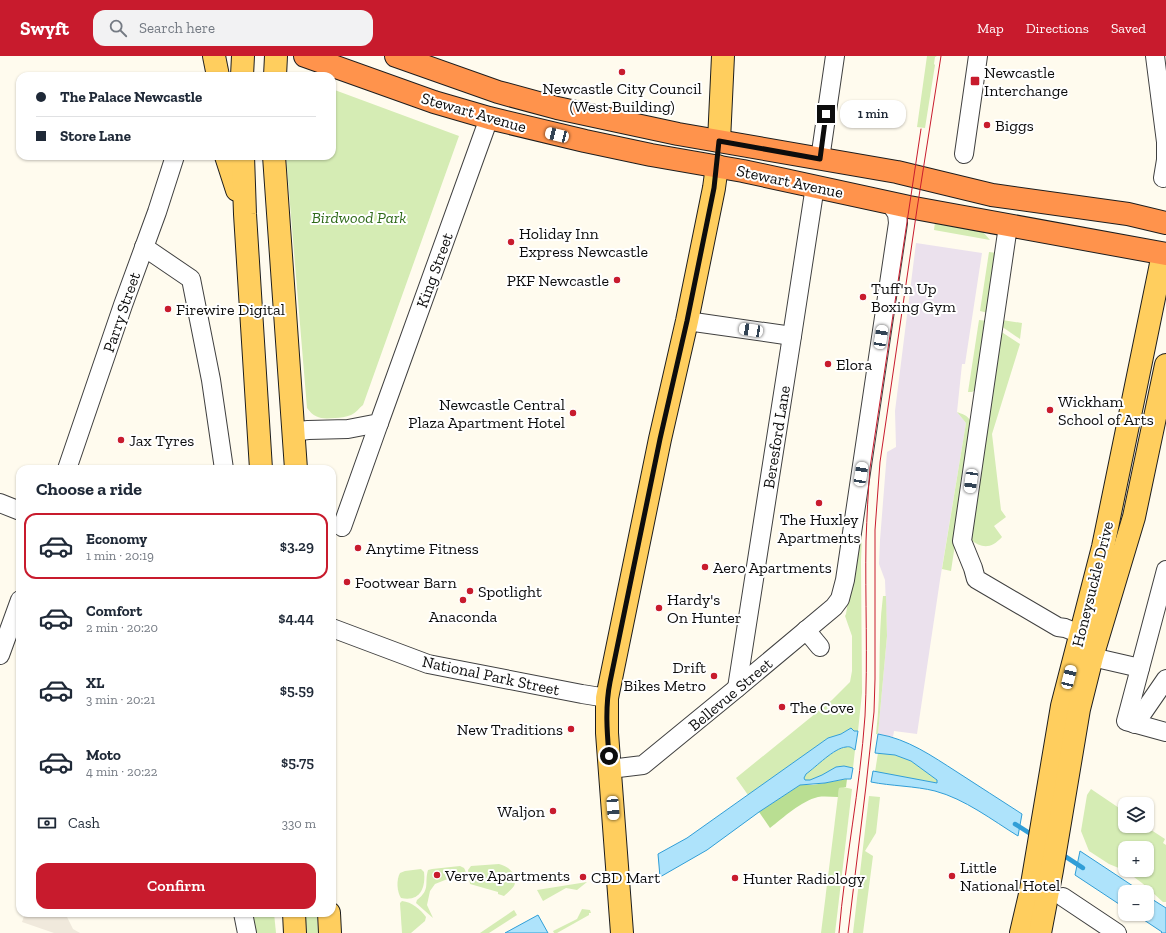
<!DOCTYPE html>
<html lang="en">
<head>
<meta charset="utf-8">
<style>
	:root { --surface:#fff; --page:#f2f2f3; --text:#1f2937; --muted:#747a83; --line:#e0e1e3; --accent:#c81b2d }
	body { margin:0; font-family:"Zilla Slab",serif; background:var(--page); color:var(--text); height:100vh; display:flex; flex-direction:column; font-size:15px; white-space:nowrap }
	* { box-sizing:border-box; margin:0 }
	p { font-size:13px; color:var(--muted) }
	.icon { flex:none; width:22px; height:22px; fill:none; stroke:currentColor; stroke-width:2; stroke-linecap:round; stroke-linejoin:round }
	.map { position:relative; flex:1; overflow:hidden }
	.side { position:absolute; left:16px; top:409px; width:320px; height:452px; display:flex; flex-direction:column; background:var(--surface); border-radius:12px; box-shadow:0 1px 3px #0004 }
	.side>* { flex:none }
	.hud { position:absolute; left:16px; top:16px; width:320px; height:88px; border-radius:12px; box-shadow:0 1px 3px #0004; display:grid; align-content:center; height:88px; padding:0 20px; background:var(--surface) }
	.fabs { position:absolute; left:1118px; top:741px; display:grid; gap:8px }
	.fabs a { display:grid; place-items:center; width:36px; height:36px; border-radius:8px; background:var(--surface); box-shadow:0 1px 3px #0004; font-size:20px }
	.end { position:absolute; width:18px; height:18px; margin:-9px; border:5px solid #0d0d0d; background:#fff; box-shadow:0 0 0 2px #fff }
	.from { border-radius:50% }
	.bubble { position:absolute; height:28px; border-radius:12px; background:var(--surface); box-shadow:0 1px 3px #0004; font-size:13px; font-weight:600; line-height:28px; text-align:center }
	.car { position:absolute; width:12px; height:24px; margin:-12px -6px; border-radius:5px; box-shadow:0 0 3px 1px #0007; background:linear-gradient(#fff 24%,#345 0 40%,#fff 0 76%,#345 0 86%,#fff 0) }
	.hud b { display:flex; align-items:center; gap:14px; height:38px; font-size:15px }
	.hud b+b { border-top:1px solid var(--line) }
	.hud i { width:10px; height:10px; background:var(--text) }
	ul { padding:0; list-style:none }
	li { display:flex; align-items:center; gap:12px; height:66px; margin:0 8px 6px; padding:0 12px; border:2px solid transparent; border-radius:12px }
	li div { flex:1 }
	li b { display:block; font-size:15px }
	li em { font-style:normal; font-weight:600 }
	li.selected { border-color:var(--accent) }
	li>.icon { width:36px; height:36px; stroke-width:1.5 }
	h2 { padding:0 20px; font-size:18px; line-height:48px }
	.pay { display:flex; align-items:center; gap:10px; height:44px; padding:0 20px; font-size:15px }
	.pay p { margin-inline-start:auto }
	.button { display:flex; gap:8px; margin-top:auto; padding:8px 20px }
	.button a { flex:1; height:46px; border-radius:12px; background:var(--accent); color:#fff; font-size:16px; font-weight:600; line-height:46px; text-align:center }
	header { display:flex; align-items:center; gap:24px; box-sizing:border-box; height:56px; padding:0 20px; background:var(--accent); color:#fff }
	header strong { font-size:19px }
	nav { display:flex; gap:22px; margin-inline-start:auto; font-size:14px }
	.search { width:280px; height:36px; background:var(--page); display:flex; align-items:center; gap:10px; box-sizing:border-box; padding:0 14px; border-radius:12px; color:var(--muted); font-size:15px }
	.map>svg:first-child { display:block }
	.industrial { fill:#ebe1ed }
	.green { fill:#d5ecb4; fill-rule:evenodd }
	.forest { fill:#b9de92 }
	.plaza { fill:#f0e9dc }
	.water { fill:#aee3fb; stroke:#309ed7 }
	.lines { fill:none; stroke-linecap:round; stroke-linejoin:round }
	.stream { stroke:#309ed7; stroke-width:4.5 }
	.minor-casing { stroke:#404040; stroke-width:20 }
	.major-casing { stroke:#1e1e1e; stroke-width:24 }
	.highway-casing { stroke:#1e1e1e; stroke-width:24 }
	.minor { stroke:#fff; stroke-width:18 }
	.major { stroke:#ffce5e; stroke-width:22 }
	.highway { stroke:#ff934c; stroke-width:22 }
	.tram { stroke:#c81b2d; stroke-width:1 }
	.route { stroke:#0d0d0d; stroke-width:5 }
	.poi-dot { fill:#c81b2d; stroke:#fff; stroke-width:1.5 }
	.labels { text-anchor:middle; stroke-width:4; stroke-linejoin:round; paint-order:stroke }
	.poi-label { font-size:16px; fill:#0d0d0d; stroke:#fff; text-anchor:start }
	.street-label { font-size:16px; fill:#0d0d0d; stroke:#fff }
	.park-label { font-size:16px; font-style:italic; fill:#2e6a19; stroke:#fff }
</style>
</head>
<body>
<header>
<strong>Swyft</strong>
<div class="search"><svg class="icon" aria-label="search" viewBox="0 0 24 24"><circle cx="10" cy="10" r="6"/><path d="M15 15l6 6"/></svg>Search here</div>
<nav><a>Map</a><a>Directions</a><a>Saved</a></nav>
</header>
<div class="map">
<svg width="1166" height="877" viewBox="0 0 1166 877">
	<rect width="100%" height="100%" fill="#fffbee"/>
	<!-- industrial -->
	<polygon class="industrial" points="916,187 982,197 965,308 962,308 957,356 966,367 940,524 917,678 894,675 893,681 878,678 887,580 885,524 879,508 880,484 887,396 896,391 895,355"/>
	<!-- green -->
	<g class="green">
		<polygon points="927,0 937,0 935,1 934,8 935,9 925,72 917,71"/>
		<path d="M 332,33 L 459,80 L 363,349 C 359,352 356,357 351,359 C 346,361 340,362 335,362 C 322,363 315,363 307,352 L 286,100 L 332,100 Z"/>
		<polygon points="935,166 983,176 990,184 934,174"/>
		<polygon points="989,196 997,197 988,257 980,255"/>
		<polygon points="979,264 988,265 977,333 972,336 968,336"/>
		<polygon points="1002,264 1022,267 1020,283 1001,270"/>
		<path d="M 1000,275 L 1020,288 L 992,378 L 1001,454 L 1006,461 L 994,470 L 1002,481 C 991,493 982,493 970,483 Z"/>
		<path d="M 957,356 C 968,360 972,362 972,375 L 951,515 L 942,513 L 966,367 Z"/>
		<polygon points="863,449 861,506 862,637 858,675 854,675 851,672 841,678 828,682 748,739 736,722 832,644 850,626 852,615 852,580 845,560 846,558"/>
		<path d="M 883,540 L 886,540 L 887,580 L 878,678 L 876,678 C 882,632 877,586 883,540 Z"/>
		<path d="M 845,691 L 850,691 L 855,694 L 853,712 L 844,710 L 836,711 L 822,719 L 810,724 L 805,724 L 804,722 L 806,718 C 818,709 831,695 845,691 Z"/>
		<polygon points="878,697 895,699 911,705 937,724 938,727 875,716"/>
		<polygon points="843,731 852,733 835,877 821,877 839,732"/>
		<path d="M 1091,733 L 1125,756 L 1125,770 L 1145,770 L 1165,783 L 1163,787 L 1166,789 L 1166,846 L 1163,846 L 1142,827 L 1126,815 L 1109,808 L 1089,795 L 1081,775 L 1087,739 ZM 1125,792 L 1147,792 L 1147,814 L 1125,814 Z"/>
		<polygon points="869,740 880,741 876,777 865,795 873,800 863,877 853,877"/>
		<path d="M 499,808 C 507,810 514,815 515,823 C 515,826 515,828 514,830 C 512,833 507,837 504,840 L 498,838 L 498,836 L 470,828 L 468,814 L 471,810 Z"/>
		<path d="M 460,810 L 464,812 C 467,817 466,821 465,826 L 450,822 L 435,828 L 430,835 L 427,849 L 433,862 L 416,847 L 417,844 C 431,833 424,828 428,814 L 432,813 Z"/>
		<path d="M 421,813 L 424,816 C 426,833 419,846 401,842 C 397,836 396,824 400,817 L 405,815 Z"/>
		<polygon points="587,826 577,834 566,832 543,845 537,834"/>
		<path d="M 402,845 C 412,846 420,853 426,861 L 425,865 L 411,877 L 402,877 L 400,847 Z"/>
		<polygon points="582,853 590,854 591,857 589,857 589,859 557,877 554,877 553,875 577,863"/>
		<polygon points="514,854 517,859 489,877 480,877"/>
		<polygon points="251,857 274,857 276,877 254,877"/>
		<polygon points="305,857 317,857 318,877 307,877"/>
	</g>
	<!-- forest -->
	<path class="forest" d="M 847,723 L 846,731 L 839,732 L 838,741 C 831,741 825,740 818,741 C 801,745 783,762 770,772 L 759,756 L 800,729 L 813,729 Z"/>
	<!-- plaza -->
	<polygon class="plaza" points="25,857 65,857 73,873 80,877 54,877 22,866"/>
	<!-- water -->
	<g class="water">
		<path d="M 851,672 L 854,675 L 858,675 L 855,694 C 852,692 850,690 846,691 C 834,692 816,711 806,718 L 804,722 L 805,724 L 810,724 L 822,719 L 836,711 L 844,710 L 853,712 L 851,723 L 845,723 L 825,727 L 800,729 L 759,756 L 707,794 L 660,821 L 658,798 L 687,782 L 828,682 L 841,678 Z"/>
		<path d="M 878,678 C 908,683 932,700 957,716 C 979,730 1000,744 1022,758 L 1018,780 C 992,764 965,743 935,735 C 915,730 891,730 871,726 L 873,715 L 937,727 L 937,724 L 911,705 L 895,699 L 875,697 Z"/>
		<polygon points="1080,795 1142,836 1125,836 1125,852 1075,819"/>
		<polygon points="1147,840 1166,852 1166,877 1161,877 1162,876 1135,858 1147,858"/>
		<polygon points="538,859 548,877 505,877"/>
	</g>
	<g class="lines">
		<!-- stream -->
		<g class="stream">
			<polyline points="1015,768 1034,780"/>
			<polyline points="1060,797 1083,812"/>
		</g>
		<!-- minor casing -->
		<g class="minor-casing">
			<g id="minor">
				<polyline points="1155,0 1166,86 1166,104"/>
				<polyline points="964,98 978,0"/>
				<polyline points="820,103 835,0"/>
				<polyline points="1163,122 1166,104"/>
				<polyline points="1008,170 962,485 973,512 976,523 1058,571 1065,572 1080,578"/>
				<polyline points="144,191 191,223 211,324 224,413"/>
				<polyline points="687,265 792,280"/>
				<polyline points="293,376 308,374 348,373 379,367 489,62"/>
				<polyline points="67,413 123,249 157,156 175,100"/>
				<polyline points="0,447 20,455"/>
				<polyline points="342,471 379,367"/>
				<polyline points="1166,514 1126,665 1166,676"/>
				<polyline points="332,572 428,608 582,638 607,642"/>
				<polyline points="806,574 820,591"/>
				<polyline points="0,599 20,544"/>
				<polyline points="1092,601 1140,612"/>
				<polyline points="737,632 792,280 815,130"/>
				<polyline points="1135,668 1166,623"/>
				<polyline points="610,713 643,709 737,632 834,551 840,543 845,524 898,167 897,158 890,147"/>
				<polyline points="1063,841 1117,877"/>
				<polyline points="243,857 247,877"/>
			</g>
		</g>
		<!-- major casing -->
		<g class="major-casing">
			<g id="major">
				<polyline points="214,0 218,20"/>
				<polyline points="242,20 243,0"/>
				<polyline points="275,20 276,0"/>
				<polyline points="719,85 723,0"/>
				<polyline points="226,100 237,134"/>
				<polyline points="243,100 245,158 261,413"/>
				<polyline points="274,100 296,413"/>
				<polyline points="294,857 295,877"/>
				<polyline points="329,857 330,877"/>
				<polyline points="622,877 607,677 607,642 660,383 687,265 714,132 717,110"/>
				<polyline points="1021,877 1031,834 1062,650 1103,491 1163,198"/>
				<polyline points="1040,877 1052,814 1079,653 1092,601 1134,461 1166,309"/>
			</g>
		</g>
		<!-- highway casing -->
		<g class="highway-casing">
			<g id="highway">
				<polyline points="305,0 434,46 489,62 585,85 651,99 743,115 909,151 1166,198"/>
				<polyline points="396,0 498,36 557,52 678,78 897,116 992,139 1128,158 1166,167"/>
			</g>
		</g>
		<!-- minor -->
		<use href="#minor" class="minor"/>
		<!-- major -->
		<use href="#major" class="major"/>
		<!-- highway -->
		<use href="#highway" class="highway"/>
		<!-- tram -->
		<g class="tram">
			<path d="M 839,877 C 845,805 860,733 865,660 C 868,602 865,543 866,485 C 867,460 868,436 870,412 L 921,73"/>
			<polyline points="848,877 866,730 874,656 875,623 875,474 880,406 917,153 941,0"/>
		</g>
	</g>
	<g class="lines">
		<!-- route -->
		<path class="route" d="M 609,700 C 607,676 605,651 610,626 L 660,383 L 687,265 L 714,132 L 719,85 L 820,103 L 826,58"/>
	</g>
	<!-- markers -->
	<g class="poi-dot">
		<circle cx="622" cy="16" r="4"/>
		<rect x="970" y="20" width="10" height="10" rx="2"/>
		<circle cx="987" cy="69" r="4"/>
		<circle cx="511" cy="186" r="4"/>
		<circle cx="617" cy="224" r="4"/>
		<circle cx="863" cy="241" r="4"/>
		<circle cx="168" cy="253" r="4"/>
		<circle cx="828" cy="308" r="4"/>
		<circle cx="1050" cy="354" r="4"/>
		<circle cx="573" cy="357" r="4"/>
		<circle cx="121" cy="384" r="4"/>
		<circle cx="819" cy="447" r="4"/>
		<circle cx="358" cy="492" r="4"/>
		<circle cx="705" cy="511" r="4"/>
		<circle cx="347" cy="526" r="4"/>
		<circle cx="470" cy="535" r="4"/>
		<circle cx="463" cy="544" r="4"/>
		<circle cx="659" cy="552" r="4"/>
		<circle cx="714" cy="620" r="4"/>
		<circle cx="782" cy="651" r="4"/>
		<circle cx="571" cy="673" r="4"/>
		<circle cx="553" cy="755" r="4"/>
		<circle cx="437" cy="819" r="4"/>
		<circle cx="952" cy="820" r="4"/>
		<circle cx="583" cy="821" r="4"/>
		<circle cx="735" cy="822" r="4"/>
	</g>
	<g class="labels">
		<!-- poi labels -->
		<g class="poi-label">
			<text x="984" y="22">Newcastle<tspan x="984" dy="18">Interchange</tspan></text>
			<text x="622" y="38" text-anchor="middle">Newcastle City Council<tspan x="622" dy="18">(West Building)</tspan></text>
			<text x="995" y="75">Biggs</text>
			<text x="519" y="183">Holiday Inn<tspan x="519" dy="18">Express Newcastle</tspan></text>
			<text x="609" y="230" text-anchor="end">PKF Newcastle</text>
			<text x="871" y="238">Tuff'n Up<tspan x="871" dy="18">Boxing Gym</tspan></text>
			<text x="176" y="259">Firewire Digital</text>
			<text x="836" y="314">Elora</text>
			<text x="1058" y="351">Wickham<tspan x="1058" dy="18">School of Arts</tspan></text>
			<text x="565" y="354" text-anchor="end">Newcastle Central<tspan x="565" dy="18">Plaza Apartment Hotel</tspan></text>
			<text x="129" y="390">Jax Tyres</text>
			<text x="819" y="469" text-anchor="middle">The Huxley<tspan x="819" dy="18">Apartments</tspan></text>
			<text x="366" y="498">Anytime Fitness</text>
			<text x="713" y="517">Aero Apartments</text>
			<text x="355" y="532">Footwear Barn</text>
			<text x="478" y="541">Spotlight</text>
			<text x="667" y="549">Hardy's<tspan x="667" dy="18">On Hunter</tspan></text>
			<text x="463" y="566" text-anchor="middle">Anaconda</text>
			<text x="706" y="617" text-anchor="end">Drift<tspan x="706" dy="18">Bikes Metro</tspan></text>
			<text x="790" y="657">The Cove</text>
			<text x="563" y="679" text-anchor="end">New Traditions</text>
			<text x="545" y="761" text-anchor="end">Waljon</text>
			<text x="960" y="817">Little<tspan x="960" dy="18">National Hotel</tspan></text>
			<text x="445" y="825">Verve Apartments</text>
			<text x="591" y="827">CBD Mart</text>
			<text x="743" y="828">Hunter Radiology</text>
		</g>
		<!-- street labels -->
		<g class="street-label">
			<text transform="translate(474 56) rotate(16)" y="6">Stewart Avenue</text>
			<text transform="translate(790 125) rotate(12)" y="6">Stewart Avenue</text>
			<text transform="translate(434 214) rotate(-70)" y="6">King Street</text>
			<text transform="translate(121 256) rotate(-71)" y="6">Parry Street</text>
			<text transform="translate(776 381) rotate(-81)" y="6">Beresford Lane</text>
			<text transform="translate(1092 528) rotate(-76)" y="6">Honeysuckle Drive</text>
			<text transform="translate(491 619) rotate(12)" y="6">National Park Street</text>
			<text transform="translate(730 638) rotate(-40)" y="6">Bellevue Street</text>
		</g>
		<!-- park labels -->
		<g class="park-label">
			<text x="359" y="167">Birdwood Park</text>
		</g>
	</g>
</svg>
<div class="fabs">
<a><svg class="icon" aria-label="layers" viewBox="0 0 24 24"><path d="M12 4l9 5-9 5-9-5zM3 14l9 5 9-5"/></svg></a>
<a>+</a>
<a>−</a>
</div>
<i class="end from" style="left:609px;top:700px"></i>
<i class="end" style="left:826px;top:58px"></i>
<div class="bubble" style="left:840px;top:44px;width:66px">1 min</div>
<i class="car" style="left:557px;top:79px;rotate:284deg"></i>
<i class="car" style="left:751px;top:274px;rotate:279deg"></i>
<i class="car" style="left:881px;top:281px;rotate:9deg"></i>
<i class="car" style="left:861px;top:418px;rotate:9deg"></i>
<i class="car" style="left:971px;top:425px;rotate:188deg"></i>
<i class="car" style="left:1069px;top:621px;rotate:14deg"></i>
<i class="car" style="left:613px;top:752px;rotate:176deg"></i>
<div class="hud">
<b><i class="from"></i>The Palace Newcastle</b>
<b><i></i>Store Lane</b>
</div>
<section class="side">
<h2>Choose a ride</h2>
<ul>
<li class="selected"><svg class="icon" aria-label="car" viewBox="0 0 24 24"><path d="M5 17H2v-5l4-1 3-4h7l3 4 3 1v5h-3M9 17h6M6 11h13"/><circle cx="7" cy="17" r="2"/><circle cx="17" cy="17" r="2"/></svg><div><b>Economy</b><p>1 min · 20:19</p></div><em>$3.29</em></li>
<li><svg class="icon" aria-label="car" viewBox="0 0 24 24"><path d="M5 17H2v-5l4-1 3-4h7l3 4 3 1v5h-3M9 17h6M6 11h13"/><circle cx="7" cy="17" r="2"/><circle cx="17" cy="17" r="2"/></svg><div><b>Comfort</b><p>2 min · 20:20</p></div><em>$4.44</em></li>
<li><svg class="icon" aria-label="car" viewBox="0 0 24 24"><path d="M5 17H2v-5l4-1 3-4h7l3 4 3 1v5h-3M9 17h6M6 11h13"/><circle cx="7" cy="17" r="2"/><circle cx="17" cy="17" r="2"/></svg><div><b>XL</b><p>3 min · 20:21</p></div><em>$5.59</em></li>
<li><svg class="icon" aria-label="car" viewBox="0 0 24 24"><path d="M5 17H2v-5l4-1 3-4h7l3 4 3 1v5h-3M9 17h6M6 11h13"/><circle cx="7" cy="17" r="2"/><circle cx="17" cy="17" r="2"/></svg><div><b>Moto</b><p>4 min · 20:22</p></div><em>$5.75</em></li>
</ul>
<div class="pay"><svg class="icon" aria-label="cash" viewBox="0 0 24 24"><path d="M3 7h18v10H3z"/><circle cx="12" cy="12" r="2"/></svg>Cash<p>330 m</p></div>
<div class="button"><a>Confirm</a></div>
</section>
</div>
</body>
</html>
